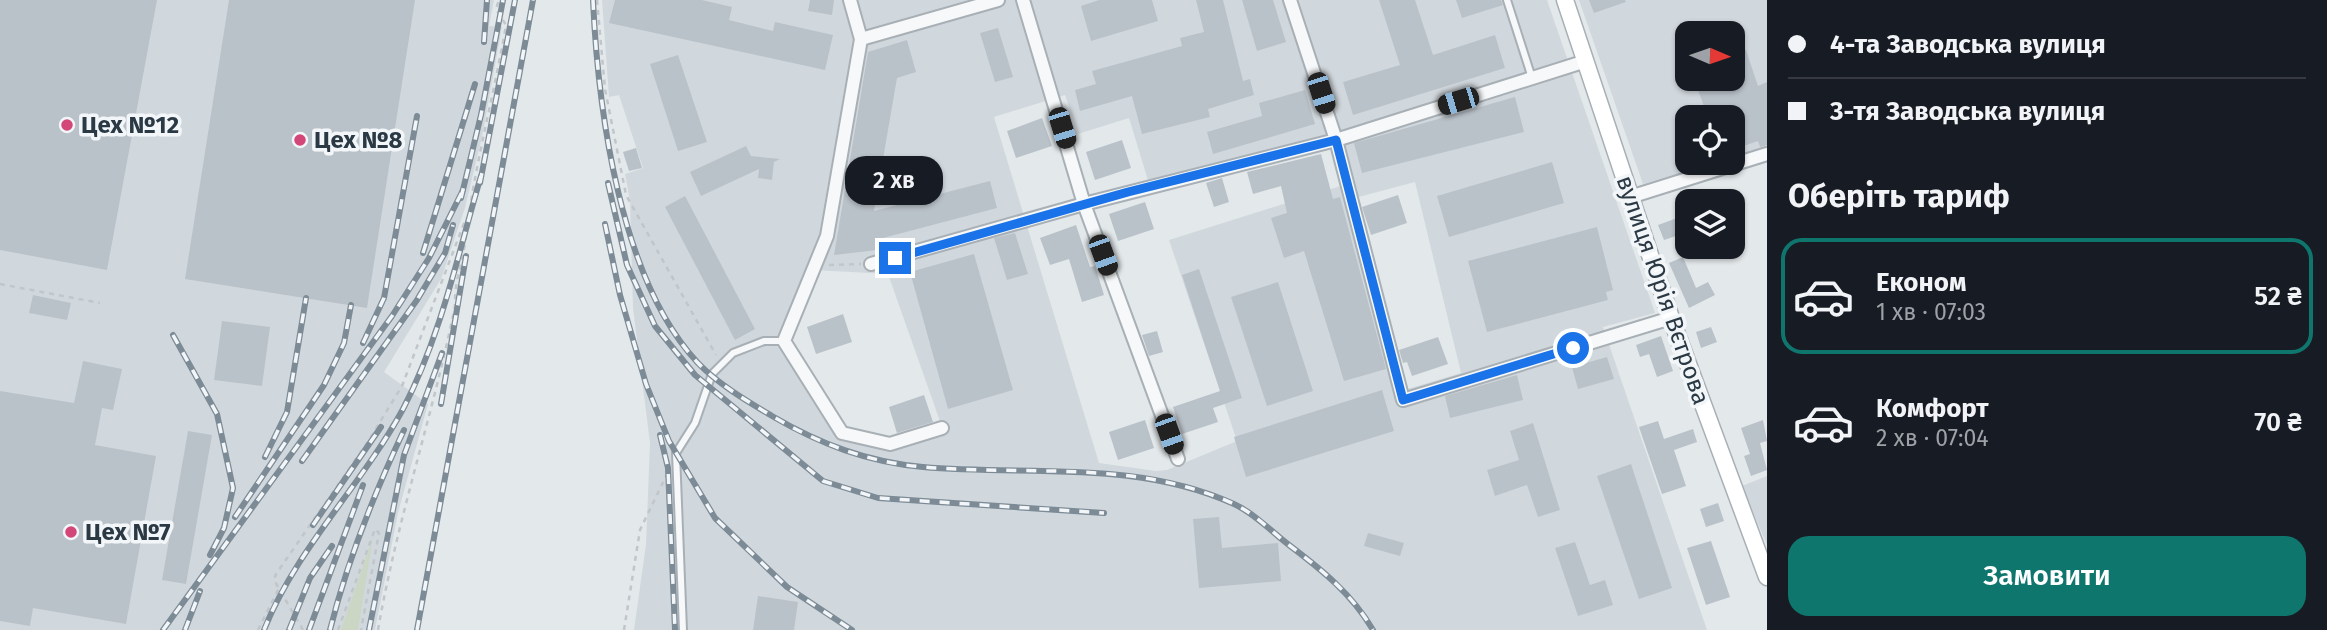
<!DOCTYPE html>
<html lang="uk">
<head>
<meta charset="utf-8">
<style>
	:root { --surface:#171b24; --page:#20242c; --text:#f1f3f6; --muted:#9ea1a6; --line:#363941; --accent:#0f766e }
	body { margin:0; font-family:"Fira Sans",sans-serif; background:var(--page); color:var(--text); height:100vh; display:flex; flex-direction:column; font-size:26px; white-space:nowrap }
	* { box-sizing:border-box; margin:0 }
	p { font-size:23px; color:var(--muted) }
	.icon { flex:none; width:38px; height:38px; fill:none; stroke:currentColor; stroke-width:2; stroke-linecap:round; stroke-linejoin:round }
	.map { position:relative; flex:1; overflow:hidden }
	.details { display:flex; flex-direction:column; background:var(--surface); width:560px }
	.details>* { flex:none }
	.top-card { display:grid; align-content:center; height:154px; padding:0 21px; background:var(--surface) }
	.needle { width:46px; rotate:92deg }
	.controls { position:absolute; left:1675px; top:21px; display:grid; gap:14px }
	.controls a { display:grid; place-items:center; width:70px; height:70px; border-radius:14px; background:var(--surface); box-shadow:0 2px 5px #0004; font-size:35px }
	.end { position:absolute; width:32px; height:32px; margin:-16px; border:9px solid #1a73e8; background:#fff; box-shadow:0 0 0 4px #fff }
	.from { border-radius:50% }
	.bubble { position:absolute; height:49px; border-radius:21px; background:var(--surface); box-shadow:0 2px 5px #0004; font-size:23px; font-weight:600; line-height:49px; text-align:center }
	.car { position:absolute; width:21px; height:42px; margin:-21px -10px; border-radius:9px; box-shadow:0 0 5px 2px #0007; background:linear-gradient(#222 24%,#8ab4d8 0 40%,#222 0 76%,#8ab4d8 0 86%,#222 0) }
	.top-card b { display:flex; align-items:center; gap:24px; height:66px; font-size:26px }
	.top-card b+b { border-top:2px solid var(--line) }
	.top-card i { width:18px; height:18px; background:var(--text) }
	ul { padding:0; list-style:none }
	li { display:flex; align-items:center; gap:21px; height:116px; margin:0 14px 10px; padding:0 7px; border:4px solid transparent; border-radius:21px }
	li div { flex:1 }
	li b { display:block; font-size:26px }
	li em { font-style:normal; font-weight:600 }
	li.selected { border-color:var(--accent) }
	li>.icon { width:63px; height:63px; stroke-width:1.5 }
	h2 { padding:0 21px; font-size:32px; line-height:84px }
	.primary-button { display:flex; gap:14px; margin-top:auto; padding:14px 21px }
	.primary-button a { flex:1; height:80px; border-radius:21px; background:var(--accent); color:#fff; font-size:28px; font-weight:600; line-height:80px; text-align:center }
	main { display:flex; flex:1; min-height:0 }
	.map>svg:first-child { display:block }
	.built { fill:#d1d8dd; fill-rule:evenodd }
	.green { fill:#ccd6c4 }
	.building { fill:#bac2c9 }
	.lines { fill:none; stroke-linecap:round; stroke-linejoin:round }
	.lane-casing { stroke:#a8b0b6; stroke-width:10 }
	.street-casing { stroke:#a8b0b6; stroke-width:16 }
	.secondary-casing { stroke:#a8b0b6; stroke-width:19 }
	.path { stroke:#c1c6ca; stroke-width:2.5; stroke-dasharray:5 5; stroke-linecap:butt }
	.lane { stroke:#f6f8f9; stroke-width:6 }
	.street { stroke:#f6f8f9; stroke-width:12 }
	.secondary { stroke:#fff; stroke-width:16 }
	.rail-casing { stroke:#7c8b96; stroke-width:6 }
	.rail { stroke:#f3f6f9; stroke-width:3.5; stroke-dasharray:10; stroke-linecap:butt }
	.route { stroke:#1a73e8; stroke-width:9 }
	.poi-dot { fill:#d24778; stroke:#f3f6f9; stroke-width:2.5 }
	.labels { text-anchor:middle; stroke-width:7; stroke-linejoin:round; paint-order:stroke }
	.poi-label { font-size:24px; font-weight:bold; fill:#2a3944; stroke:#f3f6f9; text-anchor:start }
	.street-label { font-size:24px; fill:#2a3944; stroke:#f3f6f9 }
</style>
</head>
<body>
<main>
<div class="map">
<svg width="1767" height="630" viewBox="0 0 1767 630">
	<rect width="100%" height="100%" fill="#e3e8eb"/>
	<!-- built -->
	<g class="built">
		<polygon points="0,0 494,0 489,26 502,27 482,137 465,208 441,279 384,372 428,404 398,513 375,630 0,630"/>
		<path d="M 602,0 L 1547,0 L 1655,313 L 1603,327 L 1707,630 L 634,630 L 646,544 L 650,443 L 633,308 L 630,201 L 625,174 L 643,168 L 619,95 L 609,97 ZM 1065,95 L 1078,134 L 1129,118 L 1150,187 L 1336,141 L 1347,184 L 1169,240 L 1237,441 L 1167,470 L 1156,471 L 1099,463 L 994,117 ZM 1415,182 L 1461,373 L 1401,391 L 1351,199 ZM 813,270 L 888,274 L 942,427 L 890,444 L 842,433 L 784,341 Z"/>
		<path d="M 1579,0 L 1767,0 L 1767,147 L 1733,157 L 1732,117 L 1687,117 L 1687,163 L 1714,163 L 1643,184 ZM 1687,33 L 1732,33 L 1732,79 L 1687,79 Z"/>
		<polygon points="1767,476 1767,545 1742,486"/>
	</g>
	<!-- green -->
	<polygon class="green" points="373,537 358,630 341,630"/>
	<!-- building -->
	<g class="building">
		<polygon points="0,0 157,0 107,270 0,250"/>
		<polygon points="229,0 415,0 367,308 185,279"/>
		<polygon points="615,0 702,0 732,7 729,20 773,31 775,22 833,35 825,70 609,23"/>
		<polygon points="810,0 834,0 832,15 808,11"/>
		<polygon points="1099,0 1152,0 1158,21 1091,41 1081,6"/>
		<polygon points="1196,0 1223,0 1243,81 1250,79 1254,95 1208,109 1210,117 1142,134 1132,96 1080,111 1075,90 1096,84 1092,71 1182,46 1180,38 1204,32"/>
		<polygon points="1242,0 1273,0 1286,42 1257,51"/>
		<polygon points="1379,0 1415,0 1433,55 1495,35 1505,68 1353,115 1343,82 1400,65"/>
		<polygon points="1456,0 1501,0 1503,5 1462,18"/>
		<polygon points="1589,0 1625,0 1626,2 1594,13"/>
		<polygon points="998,28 1013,77 995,82 980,33"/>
		<polygon points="907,40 916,72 897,78 874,211 990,181 997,208 883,238 886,249 834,255 868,52"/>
		<polygon points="1746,50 1758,86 1767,82 1767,145 1760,147 1758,141 1732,150 1732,117 1708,117 1694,79 1732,79 1732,54"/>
		<polygon points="678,55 707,142 678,151 650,64"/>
		<polygon points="1305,90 1315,124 1213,154 1207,132 1262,116 1259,103"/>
		<polygon points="1515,97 1524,132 1362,173 1354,143"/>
		<polygon points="1042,118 1052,146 1016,158 1007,131"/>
		<polygon points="1122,140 1131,168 1095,180 1086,152"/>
		<polygon points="746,146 751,156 780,159 774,162 772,180 758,178 759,169 701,196 690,172"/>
		<polygon points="636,148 642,168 629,171 623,152"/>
		<polygon points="1321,154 1333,199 1340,197 1386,369 1344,381 1304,251 1284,258 1271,218 1287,213 1281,186 1253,194 1247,172"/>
		<polygon points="1552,162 1564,203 1449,237 1437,196"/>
		<polygon points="1222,178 1229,202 1214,207 1206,183"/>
		<polygon points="1398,195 1407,223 1371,235 1362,207"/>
		<polygon points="685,196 755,329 735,340 665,207"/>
		<polygon points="1145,202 1154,229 1118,241 1109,214"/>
		<polygon points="1680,217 1685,233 1664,240 1658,225"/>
		<polygon points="1076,225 1090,267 1095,266 1104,295 1082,302 1069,259 1050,265 1040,238"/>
		<polygon points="1597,227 1613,290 1606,292 1608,300 1487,332 1468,261"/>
		<polygon points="1015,233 1028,274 1007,280 994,238"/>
		<polygon points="974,254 1013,390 948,409 910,272"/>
		<polygon points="1683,257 1696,288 1708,282 1715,295 1689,308 1669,263"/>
		<polygon points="1199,269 1242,398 1213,408 1218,422 1182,434 1173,407 1220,391 1182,275"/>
		<polygon points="1278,282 1313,391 1267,406 1231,297"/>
		<polygon points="33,295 71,303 67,320 29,313"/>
		<polygon points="843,314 852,342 816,354 807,327"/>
		<polygon points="222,321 270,327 262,386 214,380"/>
		<polygon points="1711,327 1717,342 1701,348 1696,332"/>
		<polygon points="1157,331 1163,352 1149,356 1142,335"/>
		<polygon points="1661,336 1673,371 1657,377 1649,354 1640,357 1636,345"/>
		<polygon points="1438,337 1448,364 1412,376 1407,362 1403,363 1399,350"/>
		<polygon points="1607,357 1614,379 1578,389 1572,367"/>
		<polygon points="83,361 122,369 113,410 102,408 95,445 156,456 126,624 33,608 30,626 0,621 0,391 74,403"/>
		<polygon points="1517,375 1523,400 1450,418 1445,396"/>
		<polygon points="1382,390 1394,431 1246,477 1234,437"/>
		<polygon points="924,395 933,422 897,433 889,407"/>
		<polygon points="1145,420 1154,448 1118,460 1109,432"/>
		<polygon points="1763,420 1767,441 1760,443 1767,470 1751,476 1744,456 1750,454 1741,428"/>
		<polygon points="1658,421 1664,439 1693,429 1697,442 1674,450 1686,486 1662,494 1639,427"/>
		<polygon points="1533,423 1560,510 1538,517 1527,485 1495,496 1487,470 1519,460 1510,431"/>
		<polygon points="188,431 212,435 186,584 162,580"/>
		<polygon points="1631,464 1672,588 1639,599 1597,476"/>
		<polygon points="1718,503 1724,521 1706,527 1700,509"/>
		<polygon points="1219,517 1222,548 1278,543 1281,581 1199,588 1193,519"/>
		<polygon points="1368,533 1404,543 1400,556 1364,546"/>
		<polygon points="1711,541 1730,597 1706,605 1687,548"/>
		<polygon points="1575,542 1590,585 1605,580 1613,605 1578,616 1555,548"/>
		<polygon points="758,596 798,602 794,630 753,630"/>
	</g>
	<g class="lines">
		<!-- lane casing -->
		<g class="lane-casing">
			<g id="lane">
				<polyline points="1507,0 1532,78"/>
				<polyline points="683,630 676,453 695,423 712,374 733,353 764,341 784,341"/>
			</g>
		</g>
		<!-- street casing -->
		<g class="street-casing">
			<g id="street">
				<polyline points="850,0 861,39 827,236 784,341 842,433 890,444 942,428"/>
				<polyline points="1023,0 1084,204 1178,459"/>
				<polyline points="1290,0 1336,140 1403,400 1671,318"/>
				<polyline points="861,39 998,0"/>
				<polyline points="1630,197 1767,154"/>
				<polyline points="871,264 1084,204 1336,140 1586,61"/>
			</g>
		</g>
		<!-- secondary casing -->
		<g class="secondary-casing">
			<polyline id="secondary" points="1565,0 1671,318 1767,577"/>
		</g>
		<!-- path -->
		<g class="path">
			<polyline points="597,0 605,89 626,195 716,355"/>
			<polyline points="829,265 861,264"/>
			<polyline points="0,284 100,303"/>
			<polyline points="258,630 279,588"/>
			<polyline points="303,630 274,580 276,574 367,443 402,386 466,218"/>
			<polyline points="338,630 375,529 379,533 361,630"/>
			<path d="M 378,630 C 397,520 433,415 455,306 C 454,282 463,261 466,237 C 474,167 494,96 506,25 L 496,9 L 499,0"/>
			<polyline points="624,630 640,530 667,474"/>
		</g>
		<!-- lane -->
		<use href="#lane" class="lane"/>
		<!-- street -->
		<use href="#street" class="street"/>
		<!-- secondary -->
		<use href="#secondary" class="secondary"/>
		<!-- rail casing -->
		<g class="rail-casing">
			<g id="rail">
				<path d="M 593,0 C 598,110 620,280 698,363 C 718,384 747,401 772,416 C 820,444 867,462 923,467 C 1028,476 1135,459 1234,504 C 1254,513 1272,532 1289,545 C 1322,570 1352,594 1373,630"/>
				<polyline points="484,42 487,0"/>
				<polyline points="480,183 515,0"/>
				<polyline points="608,183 627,265 655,326 695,375 823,481 878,498 1104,513"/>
				<polyline points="461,198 481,115 503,0"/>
				<polyline points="605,224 620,295 646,384 669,441 715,518 787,587 852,630"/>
				<polyline points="423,253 475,84"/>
				<polyline points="173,335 217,414 233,488 224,528 210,555"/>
				<polyline points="363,343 384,298 417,116"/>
				<polyline points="441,404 466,256"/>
				<polyline points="660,435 668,468 675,630"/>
				<polyline points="265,457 287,412 306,298"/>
				<polyline points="302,461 417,300 445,253 453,225"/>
				<polyline points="235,517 324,385 344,343 351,305"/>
				<polyline points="313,525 381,427"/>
				<polyline points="163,630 392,316 429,258 463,190"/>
				<polyline points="185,630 200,591"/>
				<path d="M 264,630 C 296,549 362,485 403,409 C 441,336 458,254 481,176"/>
				<polyline points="289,630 310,578 332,546"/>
				<polyline points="309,630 363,485"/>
				<path d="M 330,630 C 347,562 374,494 404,430"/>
				<polyline points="369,630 404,455 442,353"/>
				<polyline points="417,630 533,0"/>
			</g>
		</g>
		<!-- rail -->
		<use href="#rail" class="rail"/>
	</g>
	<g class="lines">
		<!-- route -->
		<polyline class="route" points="895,258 1128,192 1336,140 1403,400 1573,348"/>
	</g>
	<!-- markers -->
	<g class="poi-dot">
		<circle cx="67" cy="125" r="7"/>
		<circle cx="300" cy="140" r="7"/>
		<circle cx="71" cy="532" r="7"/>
	</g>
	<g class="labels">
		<!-- poi labels -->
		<g class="poi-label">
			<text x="81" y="133">Цех №12</text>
			<text x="314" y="148">Цех №8</text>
			<text x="85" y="540">Цех №7</text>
		</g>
		<!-- street labels -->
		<g class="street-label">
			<text transform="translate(1663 290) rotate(71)" y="8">вулиця Юрія Вєтрова</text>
		</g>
	</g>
</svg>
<div class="controls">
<a><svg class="needle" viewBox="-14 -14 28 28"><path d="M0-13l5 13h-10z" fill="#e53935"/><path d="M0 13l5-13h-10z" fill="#9ea1a6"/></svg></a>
<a><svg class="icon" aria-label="locate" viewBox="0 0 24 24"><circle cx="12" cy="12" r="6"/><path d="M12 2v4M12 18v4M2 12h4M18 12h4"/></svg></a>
<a><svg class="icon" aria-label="layers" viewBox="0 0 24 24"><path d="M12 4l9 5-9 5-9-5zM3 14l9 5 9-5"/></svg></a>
</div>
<i class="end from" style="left:1573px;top:348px"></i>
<i class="end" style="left:895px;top:258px"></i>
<div class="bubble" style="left:845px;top:156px;width:98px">2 хв</div>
<i class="car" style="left:1321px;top:93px;rotate:162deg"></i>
<i class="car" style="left:1458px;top:101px;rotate:253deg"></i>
<i class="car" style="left:1062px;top:128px;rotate:163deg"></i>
<i class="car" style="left:1103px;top:255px;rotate:160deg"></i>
<i class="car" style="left:1169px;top:434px;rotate:160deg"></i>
</div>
<section class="details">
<div class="top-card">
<b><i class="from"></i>4-та Заводська вулиця</b>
<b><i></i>3-тя Заводська вулиця</b>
</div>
<h2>Оберіть тариф</h2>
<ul>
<li class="selected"><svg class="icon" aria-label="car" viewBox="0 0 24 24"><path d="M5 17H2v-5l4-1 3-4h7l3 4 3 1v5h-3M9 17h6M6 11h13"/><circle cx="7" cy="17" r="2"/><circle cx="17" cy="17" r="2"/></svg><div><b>Економ</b><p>1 хв · 07:03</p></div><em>52 ₴</em></li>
<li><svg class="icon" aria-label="car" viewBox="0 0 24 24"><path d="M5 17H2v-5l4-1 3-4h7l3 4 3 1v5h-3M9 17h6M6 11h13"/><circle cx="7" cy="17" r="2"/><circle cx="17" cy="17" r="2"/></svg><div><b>Комфорт</b><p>2 хв · 07:04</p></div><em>70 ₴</em></li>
</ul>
<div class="primary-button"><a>Замовити</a></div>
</section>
</main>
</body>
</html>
